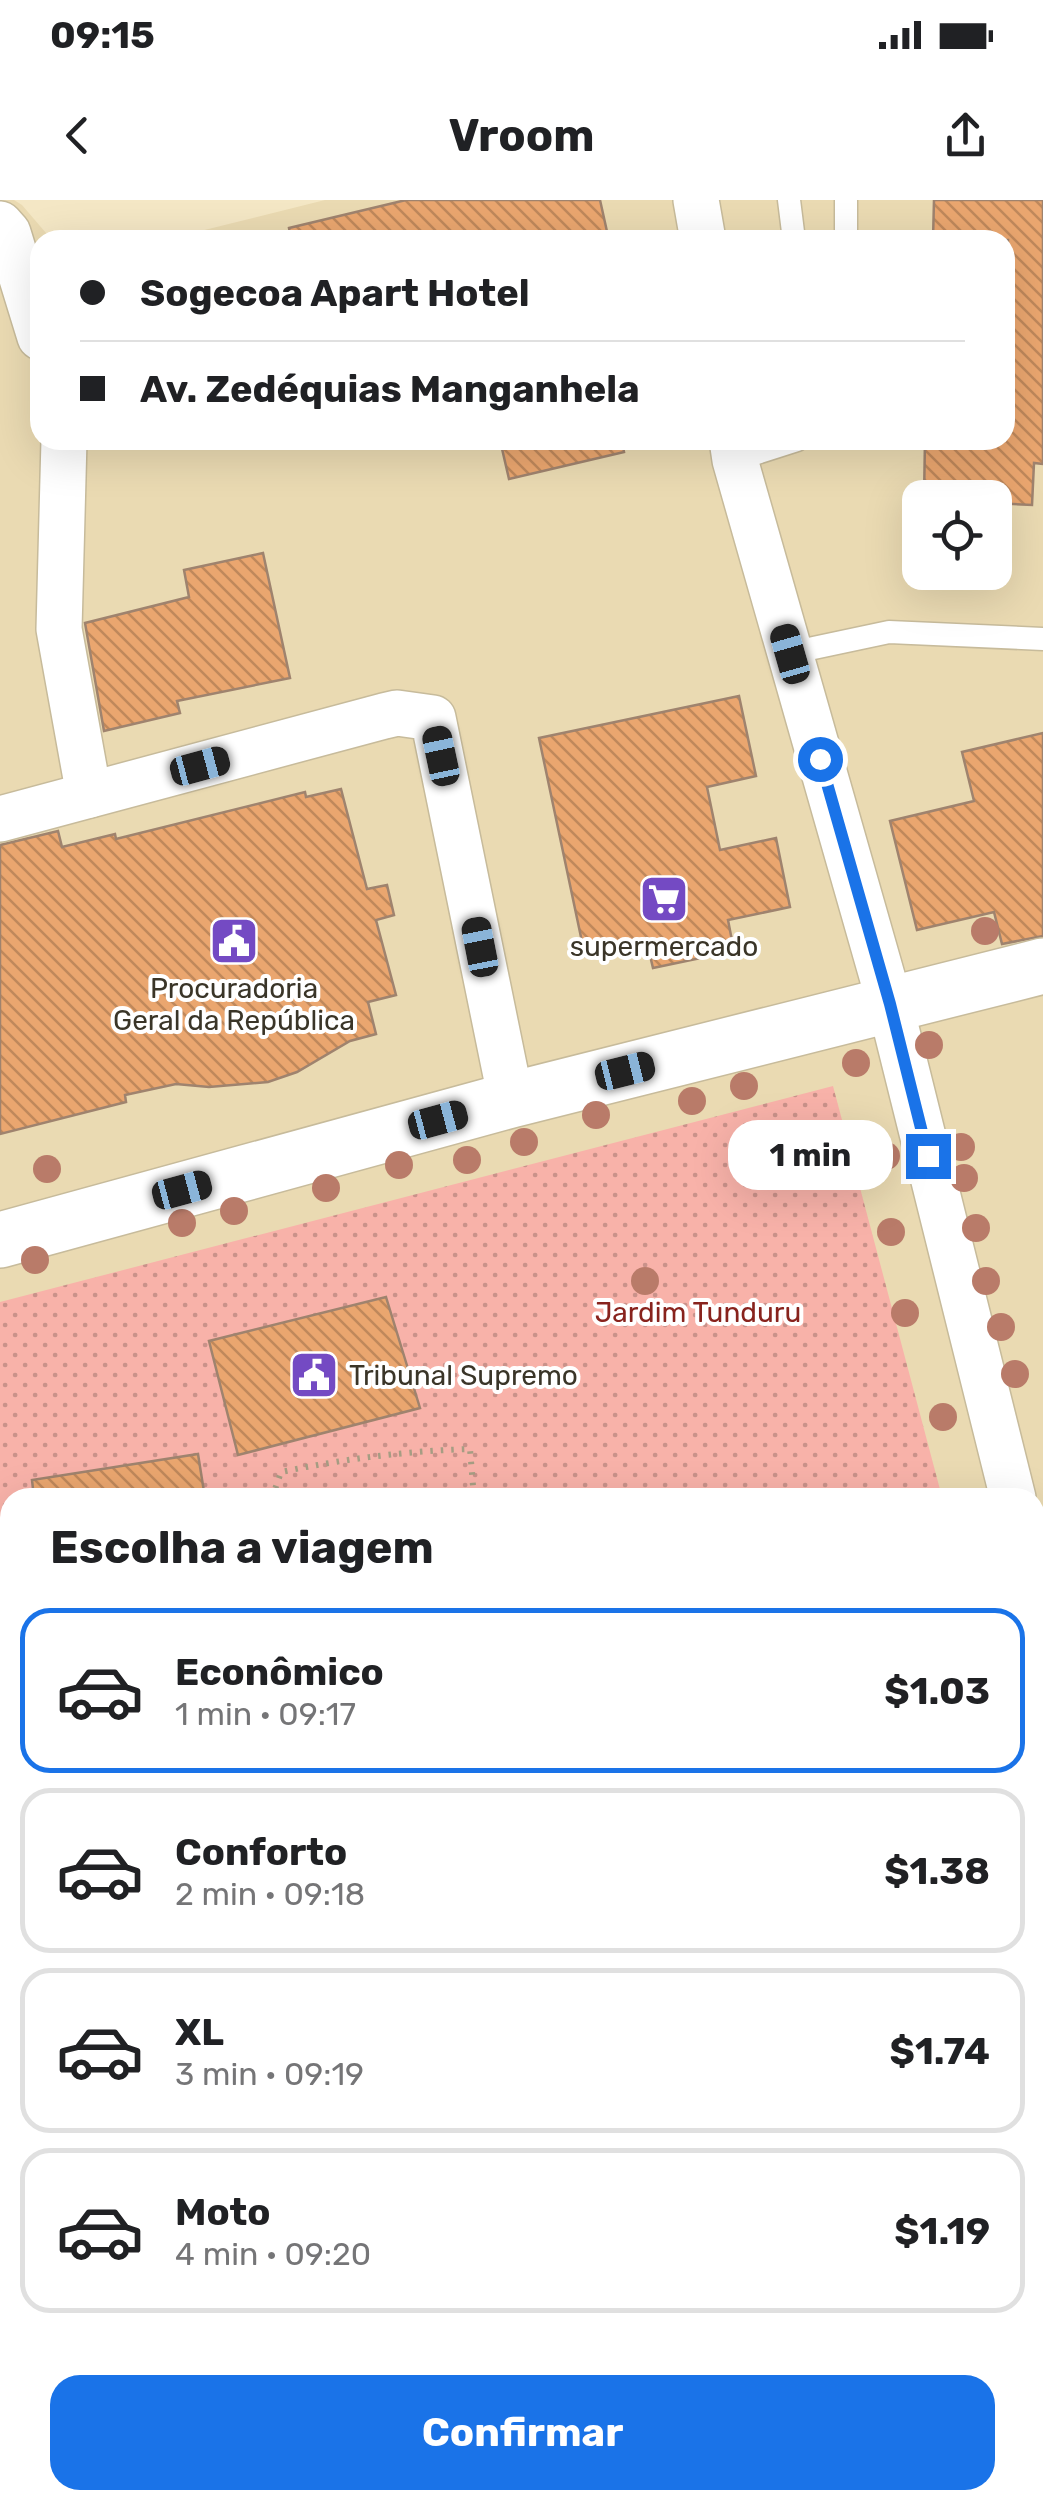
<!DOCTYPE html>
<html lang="pt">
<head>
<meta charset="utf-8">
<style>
	:root { --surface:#fff; --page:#f6f6f6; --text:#202124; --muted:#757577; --line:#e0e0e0; --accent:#1a73e8 }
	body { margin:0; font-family:Rubik,sans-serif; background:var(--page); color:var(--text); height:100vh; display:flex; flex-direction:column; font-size:38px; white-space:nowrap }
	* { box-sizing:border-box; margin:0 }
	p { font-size:32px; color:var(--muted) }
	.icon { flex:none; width:55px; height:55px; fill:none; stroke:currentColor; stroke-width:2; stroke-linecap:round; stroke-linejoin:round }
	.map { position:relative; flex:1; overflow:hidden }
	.sheet { position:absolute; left:0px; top:1288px; width:1045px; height:1022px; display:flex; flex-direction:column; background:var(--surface); border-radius:30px 30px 0 0; box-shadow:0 10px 40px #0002 }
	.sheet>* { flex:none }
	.guide { position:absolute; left:30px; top:30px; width:985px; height:220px; border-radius:30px; box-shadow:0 10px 40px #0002; display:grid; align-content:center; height:220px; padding:0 50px; background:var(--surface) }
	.fabs { position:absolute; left:902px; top:280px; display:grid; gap:20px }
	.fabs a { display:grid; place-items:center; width:110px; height:110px; border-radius:20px; background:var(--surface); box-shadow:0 10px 40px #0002; font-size:50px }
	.end { position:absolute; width:45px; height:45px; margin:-22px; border:12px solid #1a73e8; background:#fff; box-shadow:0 0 0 5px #fff }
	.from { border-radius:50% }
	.bubble { position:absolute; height:70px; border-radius:30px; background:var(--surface); box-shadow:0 10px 40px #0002; font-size:32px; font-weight:700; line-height:70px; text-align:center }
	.car { position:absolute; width:30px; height:60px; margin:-30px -15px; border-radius:12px; box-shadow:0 0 8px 2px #0007; background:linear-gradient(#222 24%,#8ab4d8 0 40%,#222 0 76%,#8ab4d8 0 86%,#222 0) }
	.guide b { display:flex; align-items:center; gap:35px; height:95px; font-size:38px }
	.guide b+b { border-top:2px solid var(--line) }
	.guide i { width:25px; height:25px; background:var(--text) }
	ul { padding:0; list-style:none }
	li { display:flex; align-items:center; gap:30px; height:165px; margin:0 20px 15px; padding:0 30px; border:5px solid var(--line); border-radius:30px }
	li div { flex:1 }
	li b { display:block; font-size:38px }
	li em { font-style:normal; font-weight:700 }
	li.current { border-color:var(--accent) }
	li>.icon { width:90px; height:90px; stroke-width:1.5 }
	h2 { padding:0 50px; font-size:45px; line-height:120px }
	.button { display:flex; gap:20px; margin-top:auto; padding:20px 50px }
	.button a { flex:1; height:115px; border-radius:30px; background:var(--accent); color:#fff; font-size:40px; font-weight:700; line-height:115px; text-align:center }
	.status { display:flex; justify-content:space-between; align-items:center; height:70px; padding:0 50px; background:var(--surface); direction:ltr }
	.status svg { height:28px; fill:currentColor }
	header { display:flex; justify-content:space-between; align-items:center; height:130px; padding:0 50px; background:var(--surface); font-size:45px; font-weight:700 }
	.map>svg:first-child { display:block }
	.built { fill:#eadab2; fill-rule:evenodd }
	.park { fill:url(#park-dots) }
	.building { fill:url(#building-back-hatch); stroke:#9f836e; stroke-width:2.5 }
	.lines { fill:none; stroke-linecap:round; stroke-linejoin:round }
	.lane-casing { stroke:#c7bb9b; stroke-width:25 }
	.street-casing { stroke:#c7bb9b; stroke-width:48 }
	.secondary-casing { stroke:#c7bb9b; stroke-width:58 }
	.path { stroke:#a69d83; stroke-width:6; stroke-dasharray:2.5 8; stroke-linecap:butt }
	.lane { stroke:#fff; stroke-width:22 }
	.street { stroke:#fff; stroke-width:45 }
	.secondary { stroke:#fff; stroke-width:55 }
	.tree { fill:#b97b69 }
	.route { stroke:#1a73e8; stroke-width:12 }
	.labels { text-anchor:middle; stroke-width:8; stroke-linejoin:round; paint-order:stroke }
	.poi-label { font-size:28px; fill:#3a3528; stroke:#fff }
	.park-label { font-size:28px; fill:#88231d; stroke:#fff }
</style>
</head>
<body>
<div class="status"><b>09:15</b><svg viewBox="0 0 49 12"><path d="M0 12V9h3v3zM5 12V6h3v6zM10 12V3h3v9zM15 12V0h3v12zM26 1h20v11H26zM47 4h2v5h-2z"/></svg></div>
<header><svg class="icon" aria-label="back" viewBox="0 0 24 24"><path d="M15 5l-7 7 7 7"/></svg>Vroom<svg class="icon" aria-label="share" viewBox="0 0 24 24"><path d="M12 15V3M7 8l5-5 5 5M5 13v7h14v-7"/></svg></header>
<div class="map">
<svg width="1043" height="2308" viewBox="0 0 1043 2308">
	<defs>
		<pattern id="park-dots" width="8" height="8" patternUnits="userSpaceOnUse" patternTransform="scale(2.5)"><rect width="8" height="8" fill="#f8b2a9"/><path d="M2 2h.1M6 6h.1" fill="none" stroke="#ca928a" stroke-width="1.8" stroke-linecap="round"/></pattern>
		<pattern id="building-back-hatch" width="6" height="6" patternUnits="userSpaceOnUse" patternTransform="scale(2.5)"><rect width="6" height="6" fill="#eaa66f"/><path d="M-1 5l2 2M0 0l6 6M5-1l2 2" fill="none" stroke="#bf885b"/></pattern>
	</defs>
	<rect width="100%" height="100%" fill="#f4e7c5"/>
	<!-- built -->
	<path class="built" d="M 0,0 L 14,0 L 22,5 L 52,40 L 40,40 L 40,240 L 1005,240 L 1005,40 L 164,40 L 325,0 L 1043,0 L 1043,2308 L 0,2308 ZM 920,298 L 995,298 L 995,372 L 920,372 ZM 10,1298 L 1035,1298 L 1035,2300 L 10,2300 Z"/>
	<!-- park -->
	<g class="park">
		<polygon points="833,886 942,1297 10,1298 10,2299 0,2295 0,1102"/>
		<polygon points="1035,1645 1043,1675 1043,2308 31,2308 12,2300 1035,2300"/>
	</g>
	<!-- building -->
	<g class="building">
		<polygon points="406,0 600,0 608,36 591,40 291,40 289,28"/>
		<polygon points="934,0 1043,0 1043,264 1034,263 1032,305 995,303 996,298 924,298 925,240 1005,240 1008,40 933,40"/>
		<polygon points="500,240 622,240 624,252 509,279"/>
		<polygon points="263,353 290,478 177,501 180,513 104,531 85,423 189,397 184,370"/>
		<polygon points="739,496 756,576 707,587 720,650 776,638 790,707 728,720 734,751 653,768 647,743 585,756 539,538"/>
		<polygon points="1043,533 1043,736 1002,744 994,712 917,730 890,621 974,601 962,552"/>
		<polygon points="341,589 367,689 387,685 394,715 376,720 396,795 368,802 376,834 350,841 297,872 268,882 209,887 176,884 125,895 126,902 0,934 0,645 58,631 62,647 115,634 116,639 305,592 306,597"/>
		<polygon points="386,1097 420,1208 238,1255 209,1141"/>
		<polygon points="198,1254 205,1298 34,1298 32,1280"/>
	</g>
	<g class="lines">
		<!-- lane casing -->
		<g class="lane-casing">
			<g id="lane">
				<polyline points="789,0 794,40"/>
				<polyline points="846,40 846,0"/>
				<polyline points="735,260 797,240"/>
				<polyline points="790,453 889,432 1043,439"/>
			</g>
		</g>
		<!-- street casing -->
		<g class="street-casing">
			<g id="street">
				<polyline points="696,0 703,40"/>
				<polyline points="0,24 8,33 40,137"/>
				<polyline points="64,240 59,429 89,595"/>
				<polyline points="732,240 735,260 890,804 1013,1298"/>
				<polyline points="0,619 384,516 397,513 433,518 511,900"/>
				<polyline points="1035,1387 1043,1419"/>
			</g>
		</g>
		<!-- secondary casing -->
		<g class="secondary-casing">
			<polyline id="secondary" points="0,1040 511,900 1043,766"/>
		</g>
		<!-- path -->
		<g class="path">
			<path d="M 272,1298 L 281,1272 C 344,1259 405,1251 470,1249 L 474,1298"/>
			<polyline points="454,2300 462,2308"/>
			<polyline points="553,2300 553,2308"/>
		</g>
		<!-- lane -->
		<use href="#lane" class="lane"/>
		<!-- street -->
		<use href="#street" class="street"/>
		<!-- secondary -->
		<use href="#secondary" class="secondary"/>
	</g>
	<!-- trees -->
	<g class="tree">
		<circle cx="985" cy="731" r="14"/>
		<circle cx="929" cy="845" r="14"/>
		<circle cx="856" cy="863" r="14"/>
		<circle cx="744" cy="886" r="14"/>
		<circle cx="692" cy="901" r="14"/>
		<circle cx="596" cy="915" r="14"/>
		<circle cx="524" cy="942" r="14"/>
		<circle cx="961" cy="947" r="14"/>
		<circle cx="886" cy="956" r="14"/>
		<circle cx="467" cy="960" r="14"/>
		<circle cx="399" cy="965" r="14"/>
		<circle cx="47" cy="969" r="14"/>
		<circle cx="964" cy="978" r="14"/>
		<circle cx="326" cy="988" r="14"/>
		<circle cx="234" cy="1011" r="14"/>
		<circle cx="182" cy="1023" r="14"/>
		<circle cx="976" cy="1028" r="14"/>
		<circle cx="891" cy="1032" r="14"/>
		<circle cx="35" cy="1060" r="14"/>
		<circle cx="645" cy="1081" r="14"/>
		<circle cx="986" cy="1081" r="14"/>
		<circle cx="905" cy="1113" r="14"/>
		<circle cx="1001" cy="1127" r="14"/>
		<circle cx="1015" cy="1174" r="14"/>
		<circle cx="943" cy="1217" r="14"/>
	</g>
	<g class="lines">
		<!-- route -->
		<polyline class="route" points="820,559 890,804 928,956"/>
	</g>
	<!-- icons -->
	<defs>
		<g id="supermarket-square" transform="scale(2.5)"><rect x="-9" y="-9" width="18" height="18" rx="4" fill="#744ac3" stroke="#fff"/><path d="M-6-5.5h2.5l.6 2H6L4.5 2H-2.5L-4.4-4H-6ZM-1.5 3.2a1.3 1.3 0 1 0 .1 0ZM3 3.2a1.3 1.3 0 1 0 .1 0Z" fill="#fff"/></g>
		<g id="civic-square" transform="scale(2.5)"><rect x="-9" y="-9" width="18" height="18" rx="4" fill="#744ac3" stroke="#fff"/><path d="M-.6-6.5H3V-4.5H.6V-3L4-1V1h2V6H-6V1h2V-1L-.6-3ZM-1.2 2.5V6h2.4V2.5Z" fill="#fff"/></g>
	</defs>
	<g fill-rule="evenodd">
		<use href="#supermarket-square" x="664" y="699"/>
		<use href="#civic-square" x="234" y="741"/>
		<use href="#civic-square" x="314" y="1175"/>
	</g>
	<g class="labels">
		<!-- poi labels -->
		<g class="poi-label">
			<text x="664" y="756">supermercado</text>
			<text x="234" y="798">Procuradoria<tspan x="234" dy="32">Geral da República</tspan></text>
			<text x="349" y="1185" text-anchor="start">Tribunal Supremo</text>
		</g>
		<!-- park labels -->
		<g class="park-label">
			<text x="698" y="1122">Jardim Tunduru</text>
		</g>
	</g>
</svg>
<div class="fabs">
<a><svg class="icon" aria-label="locate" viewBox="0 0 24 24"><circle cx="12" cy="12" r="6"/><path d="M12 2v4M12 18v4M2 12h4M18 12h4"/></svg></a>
</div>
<i class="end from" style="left:820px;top:559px"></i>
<i class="end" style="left:928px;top:956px"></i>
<div class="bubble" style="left:728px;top:920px;width:165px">1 min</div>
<i class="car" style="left:790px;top:454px;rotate:344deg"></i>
<i class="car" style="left:441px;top:556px;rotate:348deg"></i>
<i class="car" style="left:200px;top:566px;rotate:75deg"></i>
<i class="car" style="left:480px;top:747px;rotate:349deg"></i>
<i class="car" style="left:625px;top:871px;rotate:76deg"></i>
<i class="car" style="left:438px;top:920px;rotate:75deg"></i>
<i class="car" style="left:182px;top:990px;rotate:75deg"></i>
<div class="guide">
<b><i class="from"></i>Sogecoa Apart Hotel</b>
<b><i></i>Av. Zedéquias Manganhela</b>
</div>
<section class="sheet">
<h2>Escolha a viagem</h2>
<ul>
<li class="current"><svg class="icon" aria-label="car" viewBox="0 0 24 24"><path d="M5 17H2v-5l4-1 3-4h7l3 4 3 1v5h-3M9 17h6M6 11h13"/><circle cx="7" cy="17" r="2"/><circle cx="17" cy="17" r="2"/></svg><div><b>Econômico</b><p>1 min · 09:17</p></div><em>$1.03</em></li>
<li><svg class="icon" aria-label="car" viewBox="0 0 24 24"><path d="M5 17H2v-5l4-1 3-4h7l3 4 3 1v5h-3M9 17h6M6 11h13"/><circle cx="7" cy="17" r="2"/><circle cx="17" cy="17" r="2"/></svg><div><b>Conforto</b><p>2 min · 09:18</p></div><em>$1.38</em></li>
<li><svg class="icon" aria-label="car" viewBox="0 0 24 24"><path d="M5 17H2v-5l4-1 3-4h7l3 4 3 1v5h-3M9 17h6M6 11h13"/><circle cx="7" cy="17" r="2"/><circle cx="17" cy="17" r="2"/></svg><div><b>XL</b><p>3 min · 09:19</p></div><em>$1.74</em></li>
<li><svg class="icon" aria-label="car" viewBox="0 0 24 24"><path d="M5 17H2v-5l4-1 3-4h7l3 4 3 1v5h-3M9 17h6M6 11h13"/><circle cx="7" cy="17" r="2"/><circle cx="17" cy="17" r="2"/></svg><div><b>Moto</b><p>4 min · 09:20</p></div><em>$1.19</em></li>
</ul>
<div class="button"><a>Confirmar</a></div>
</section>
</div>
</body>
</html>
